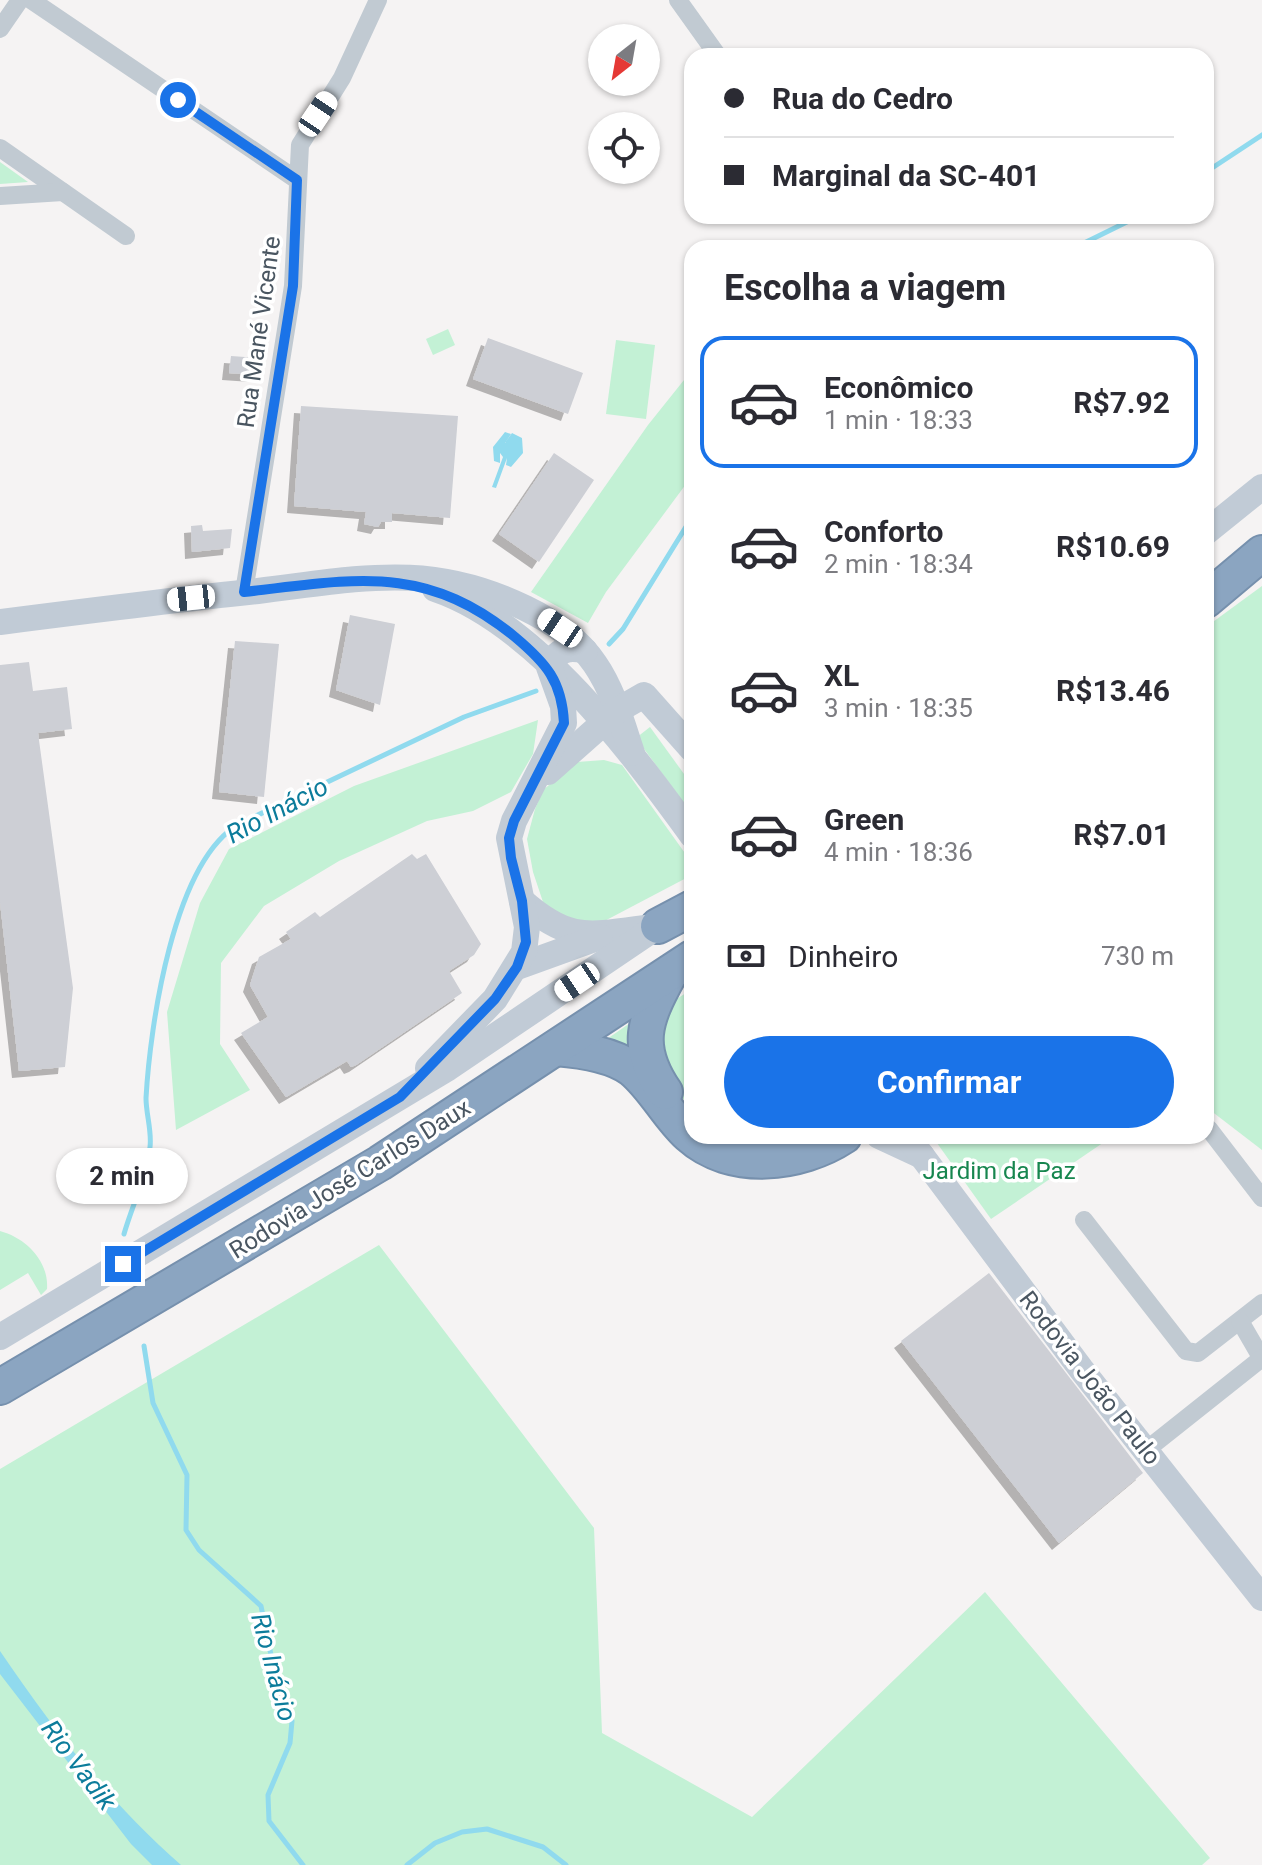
<!DOCTYPE html>
<html lang="pt">
<head>
<meta charset="utf-8">
<style>
	:root { --surface:#fff; --page:#f2f2f3; --text:#2b2b33; --muted:#7c7c81; --line:#e1e1e2; --accent:#1a73e8 }
	body { margin:0; font-family:Roboto,sans-serif; background:var(--page); color:var(--text); height:100vh; display:flex; flex-direction:column; font-size:30px; white-space:nowrap }
	* { box-sizing:border-box; margin:0 }
	p { font-size:26px; color:var(--muted) }
	.icon { flex:none; width:44px; height:44px; fill:none; stroke:currentColor; stroke-width:2; stroke-linecap:round; stroke-linejoin:round }
	.map { position:relative; flex:1; overflow:hidden }
	.details { position:absolute; left:684px; top:240px; width:530px; height:904px; display:flex; flex-direction:column; background:var(--surface); border-radius:24px; box-shadow:0 2px 6px #0004 }
	.details>* { flex:none }
	.guide { position:absolute; left:684px; top:48px; width:530px; height:176px; border-radius:24px; box-shadow:0 2px 6px #0004; display:grid; align-content:center; height:176px; padding:0 40px; background:var(--surface) }
	.needle { width:52px; rotate:211deg }
	.buttons { position:absolute; left:588px; top:24px; display:grid; gap:16px }
	.buttons a { display:grid; place-items:center; width:72px; height:72px; border-radius:50%; background:var(--surface); box-shadow:0 2px 6px #0004; font-size:40px }
	.end { position:absolute; width:36px; height:36px; margin:-18px; border:10px solid #1a73e8; background:#fff; box-shadow:0 0 0 4px #fff }
	.from { border-radius:50% }
	.bubble { position:absolute; height:56px; border-radius:28px; background:var(--surface); box-shadow:0 2px 6px #0004; font-size:26px; font-weight:700; line-height:56px; text-align:center }
	.car { position:absolute; width:24px; height:48px; margin:-24px -12px; border-radius:10px; box-shadow:0 0 6px 2px #0007; background:linear-gradient(#fff 24%,#345 0 40%,#fff 0 76%,#345 0 86%,#fff 0) }
	.guide b { display:flex; align-items:center; gap:28px; height:76px; font-size:30px }
	.guide b+b { border-top:2px solid var(--line) }
	.guide i { width:20px; height:20px; background:var(--text) }
	ul { padding:0; list-style:none }
	li { display:flex; align-items:center; gap:24px; height:132px; margin:0 16px 12px; padding:0 24px; border:4px solid transparent; border-radius:24px }
	li div { flex:1 }
	li b { display:block; font-size:30px }
	li em { font-style:normal; font-weight:700 }
	li.on { border-color:var(--accent) }
	li>.icon { width:72px; height:72px; stroke-width:1.5 }
	h2 { padding:0 40px; font-size:36px; line-height:96px }
	.pay { display:flex; align-items:center; gap:20px; height:88px; padding:0 40px; font-size:30px }
	.pay p { margin-inline-start:auto }
	.primary-button { display:flex; gap:16px; margin-top:auto; padding:16px 40px }
	.primary-button a { flex:1; height:92px; border-radius:48px; background:var(--accent); color:#fff; font-size:32px; font-weight:700; line-height:92px; text-align:center }
	.map>svg:first-child { display:block }
	.green { fill:#c3f1d5 }
	.water { fill:#90daee }
	.lines { fill:none; stroke-linecap:round; stroke-linejoin:round }
	.stream { stroke:#90daee; stroke-width:5 }
	.building { fill:#cdcfd5; filter:url(#shadow) }
	.highway-casing { stroke:#7690ad; stroke-width:38 }
	.street { stroke:#c1cad2; stroke-width:18 }
	.secondary { stroke:#c1cbd6; stroke-width:26 }
	.highway { stroke:#8ba5c1; stroke-width:34 }
	.route { stroke:#1a73e8; stroke-width:10 }
	.labels { text-anchor:middle; stroke-width:7; stroke-linejoin:round; paint-order:stroke }
	.street-label { font-size:24px; fill:#4a5661; stroke:#fff }
	.park-label { font-size:24px; fill:#17864f; stroke:#fff }
	.water-label { font-size:26px; font-style:italic; fill:#0c7c9b; stroke:#fff }
</style>
</head>
<body>
<div class="map">
<svg width="1262" height="1865" viewBox="0 0 1262 1865">
	<defs>
		<filter id="shadow"><feDropShadow dx="-7" dy="7" stdDeviation="0" flood-color="#0004"/></filter>
	</defs>
	<rect width="100%" height="100%" fill="#f5f3f3"/>
	<!-- green -->
	<g class="green">
		<polygon points="0,162 28,182 0,184"/>
		<polygon points="448,329 455,345 433,355 426,339"/>
		<polygon points="616,340 655,345 646,419 606,414"/>
		<polygon points="692,370 692,476 606,592 588,623 531,592 648,425"/>
		<polygon points="1262,586 1262,1150 1206,1107 1206,627"/>
		<polygon points="538,720 533,754 511,792 473,811 427,821 339,861 264,906 221,963 220,1044 250,1090 176,1130 167,1012 200,903 229,849 354,786"/>
		<polygon points="650,727 692,785 692,814 636,738"/>
		<polygon points="604,760 622,765 692,863 692,875 595,926 546,911 533,872 527,839 535,809 543,790 577,762"/>
		<polygon points="692,989 692,1110 662,1072 656,1023 669,1004"/>
		<polygon points="646,1012 633,1054 594,1048"/>
		<polygon points="758,1136 816,1136 801,1147 733,1142"/>
		<polygon points="932,1136 1113,1136 991,1219"/>
		<path d="M 0,1231 C 26,1238 49,1261 47,1289 L 41,1295 L 28,1273 L 0,1290 Z"/>
		<polygon points="379,1245 594,1528 602,1733 752,1817 985,1592 1210,1858 1202,1865 0,1865 0,1469"/>
	</g>
	<!-- water -->
	<g class="water">
		<polygon points="505,432 511,434 505,443 512,433 522,438 523,453 511,467 506,465 507,458 496,488 492,487 503,457 500,453 500,463 494,461 493,447"/>
		<path d="M 0,1651 C 54,1730 108,1801 181,1865 L 152,1865 L 131,1844 L 0,1674 Z"/>
	</g>
	<g class="lines">
		<!-- stream -->
		<g class="stream">
			<polyline points="1206,172 1262,135"/>
			<polyline points="1074,248 1139,216"/>
			<polyline points="609,644 623,629 692,517"/>
			<path d="M 124,1234 C 132,1206 147,1175 150,1147 C 152,1131 146,1114 146,1098 C 150,1027 173,862 239,824 L 464,717 L 536,691"/>
			<polyline points="144,1346 153,1403 187,1475 186,1530 199,1550 261,1606 277,1684 292,1721 290,1743 268,1795 269,1821 303,1865"/>
			<polyline points="407,1865 435,1843 462,1832 487,1829 543,1847 566,1865"/>
		</g>
	</g>
	<!-- building -->
	<g class="building">
		<polygon points="488,338 583,373 568,414 473,379"/>
		<polygon points="231,356 259,358 258,375 229,373"/>
		<polygon points="301,406 458,416 450,518 392,513 392,522 381,522 378,527 364,524 366,512 294,506"/>
		<polygon points="554,453 594,480 539,562 499,534"/>
		<polygon points="202,525 203,531 232,529 230,548 192,552 191,526"/>
		<polygon points="350,615 395,624 380,705 336,690"/>
		<polygon points="235,641 279,644 264,797 219,792"/>
		<polygon points="29,662 33,691 67,687 72,729 38,733 73,988 65,1067 19,1071 0,902 0,665"/>
		<polygon points="412,854 417,859 426,854 481,944 474,955 449,971 462,993 356,1065 351,1067 347,1061 286,1097 241,1033 268,1017 250,985 259,957 291,939 286,932 315,912 320,917"/>
		<polygon points="989,1273 1143,1473 1059,1543 901,1341"/>
	</g>
	<g class="lines">
		<!-- highway casing -->
		<g class="highway-casing">
			<g id="highway">
				<polyline points="1206,600 1262,553"/>
				<polyline points="658,926 692,908"/>
				<path d="M 556,1048 C 580,1050 612,1054 632,1069 C 654,1087 668,1116 689,1135 C 731,1173 800,1165 844,1136"/>
				<path d="M 665,1092 C 634,1047 644,1020 669,975"/>
				<polyline points="0,1387 380,1163 692,958"/>
			</g>
		</g>
		<!-- street -->
		<g class="street">
			<polyline points="31,0 297,180"/>
			<polyline points="678,0 718,56"/>
			<polyline points="0,29 20,0"/>
			<polyline points="0,148 126,236"/>
			<polyline points="0,196 63,192"/>
			<polyline points="244,592 293,286 300,145 342,78 378,0"/>
			<polyline points="1209,1129 1262,1198"/>
			<polyline points="1084,1220 1186,1351 1198,1353 1262,1303"/>
			<polyline points="1240,1321 1262,1359"/>
			<polyline points="1145,1451 1262,1358"/>
		</g>
		<!-- secondary -->
		<g class="secondary">
			<polyline points="1206,532 1262,487"/>
			<path d="M 435,589 C 536,623 631,751 692,835"/>
			<path d="M 0,622 C 86,611 172,600 258,591 C 359,579 429,561 525,608 C 552,621 578,639 595,664 C 613,690 622,723 632,753"/>
			<polyline points="548,772 618,710 644,695 692,749"/>
			<path d="M 522,901 C 573,946 592,933 656,927"/>
			<polyline points="517,967 600,937"/>
			<path d="M 428,1068 L 495,999 L 524,952 L 527,927 L 509,838 L 514,821 L 564,723 L 563,706 L 549,667 C 557,650 568,646 585,651"/>
			<polyline points="879,1136 922,1156"/>
			<polyline points="907,1136 1081,1369 1262,1598"/>
			<polyline points="0,1337 448,1068 658,926"/>
		</g>
		<!-- highway -->
		<use href="#highway" class="highway"/>
	</g>
	<g class="lines">
		<!-- route -->
		<path class="route" d="M 123,1264 L 400,1097 L 495,999 L 517,967 L 526,942 L 522,901 L 511,858 L 509,838 L 514,821 L 564,723 C 562,681 546,663 515,637 C 424,562 352,580 244,592 L 293,286 L 297,180 L 178,100"/>
	</g>
	<g class="labels">
		<!-- street labels -->
		<g class="street-label">
			<text transform="translate(259 332) rotate(-82)" y="8">Rua Mané Vicente</text>
			<text transform="translate(350 1179) rotate(-32)" y="8">Rodovia José Carlos Daux</text>
			<text transform="translate(1090 1378) rotate(52)" y="8">Rodovia João Paulo</text>
		</g>
		<!-- park labels -->
		<g class="park-label">
			<text x="999" y="1179">Jardim da Paz</text>
		</g>
		<!-- water labels -->
		<g class="water-label">
			<text transform="translate(277 810) rotate(-28)" y="9">Rio Inácio</text>
			<text transform="translate(274 1667) rotate(75)" y="9">Rio Inácio</text>
			<text transform="translate(79 1765) rotate(53)" y="9">Rio Vadik</text>
		</g>
	</g>
</svg>
<div class="buttons">
<a><svg class="needle" viewBox="-14 -14 28 28"><path d="M0-13l5 13h-10z" fill="#e53935"/><path d="M0 13l5-13h-10z" fill="#7c7c81"/></svg></a>
<a><svg class="icon" aria-label="locate" viewBox="0 0 24 24"><circle cx="12" cy="12" r="6"/><path d="M12 2v4M12 18v4M2 12h4M18 12h4"/></svg></a>
</div>
<i class="end from" style="left:178px;top:100px"></i>
<i class="end" style="left:123px;top:1264px"></i>
<div class="bubble" style="left:56px;top:1148px;width:132px">2 min</div>
<i class="car" style="left:318px;top:114px;rotate:34deg"></i>
<i class="car" style="left:191px;top:598px;rotate:264deg"></i>
<i class="car" style="left:560px;top:628px;rotate:304deg"></i>
<i class="car" style="left:577px;top:982px;rotate:236deg"></i>
<div class="guide">
<b><i class="from"></i>Rua do Cedro</b>
<b><i></i>Marginal da SC-401</b>
</div>
<section class="details">
<h2>Escolha a viagem</h2>
<ul>
<li class="on"><svg class="icon" aria-label="car" viewBox="0 0 24 24"><path d="M5 17H2v-5l4-1 3-4h7l3 4 3 1v5h-3M9 17h6M6 11h13"/><circle cx="7" cy="17" r="2"/><circle cx="17" cy="17" r="2"/></svg><div><b>Econômico</b><p>1 min · 18:33</p></div><em>R$7.92</em></li>
<li><svg class="icon" aria-label="car" viewBox="0 0 24 24"><path d="M5 17H2v-5l4-1 3-4h7l3 4 3 1v5h-3M9 17h6M6 11h13"/><circle cx="7" cy="17" r="2"/><circle cx="17" cy="17" r="2"/></svg><div><b>Conforto</b><p>2 min · 18:34</p></div><em>R$10.69</em></li>
<li><svg class="icon" aria-label="car" viewBox="0 0 24 24"><path d="M5 17H2v-5l4-1 3-4h7l3 4 3 1v5h-3M9 17h6M6 11h13"/><circle cx="7" cy="17" r="2"/><circle cx="17" cy="17" r="2"/></svg><div><b>XL</b><p>3 min · 18:35</p></div><em>R$13.46</em></li>
<li><svg class="icon" aria-label="car" viewBox="0 0 24 24"><path d="M5 17H2v-5l4-1 3-4h7l3 4 3 1v5h-3M9 17h6M6 11h13"/><circle cx="7" cy="17" r="2"/><circle cx="17" cy="17" r="2"/></svg><div><b>Green</b><p>4 min · 18:36</p></div><em>R$7.01</em></li>
</ul>
<div class="pay"><svg class="icon" aria-label="cash" viewBox="0 0 24 24"><path d="M3 7h18v10H3z"/><circle cx="12" cy="12" r="2"/></svg>Dinheiro<p>730 m</p></div>
<div class="primary-button"><a>Confirmar</a></div>
</section>
</div>
</body>
</html>
